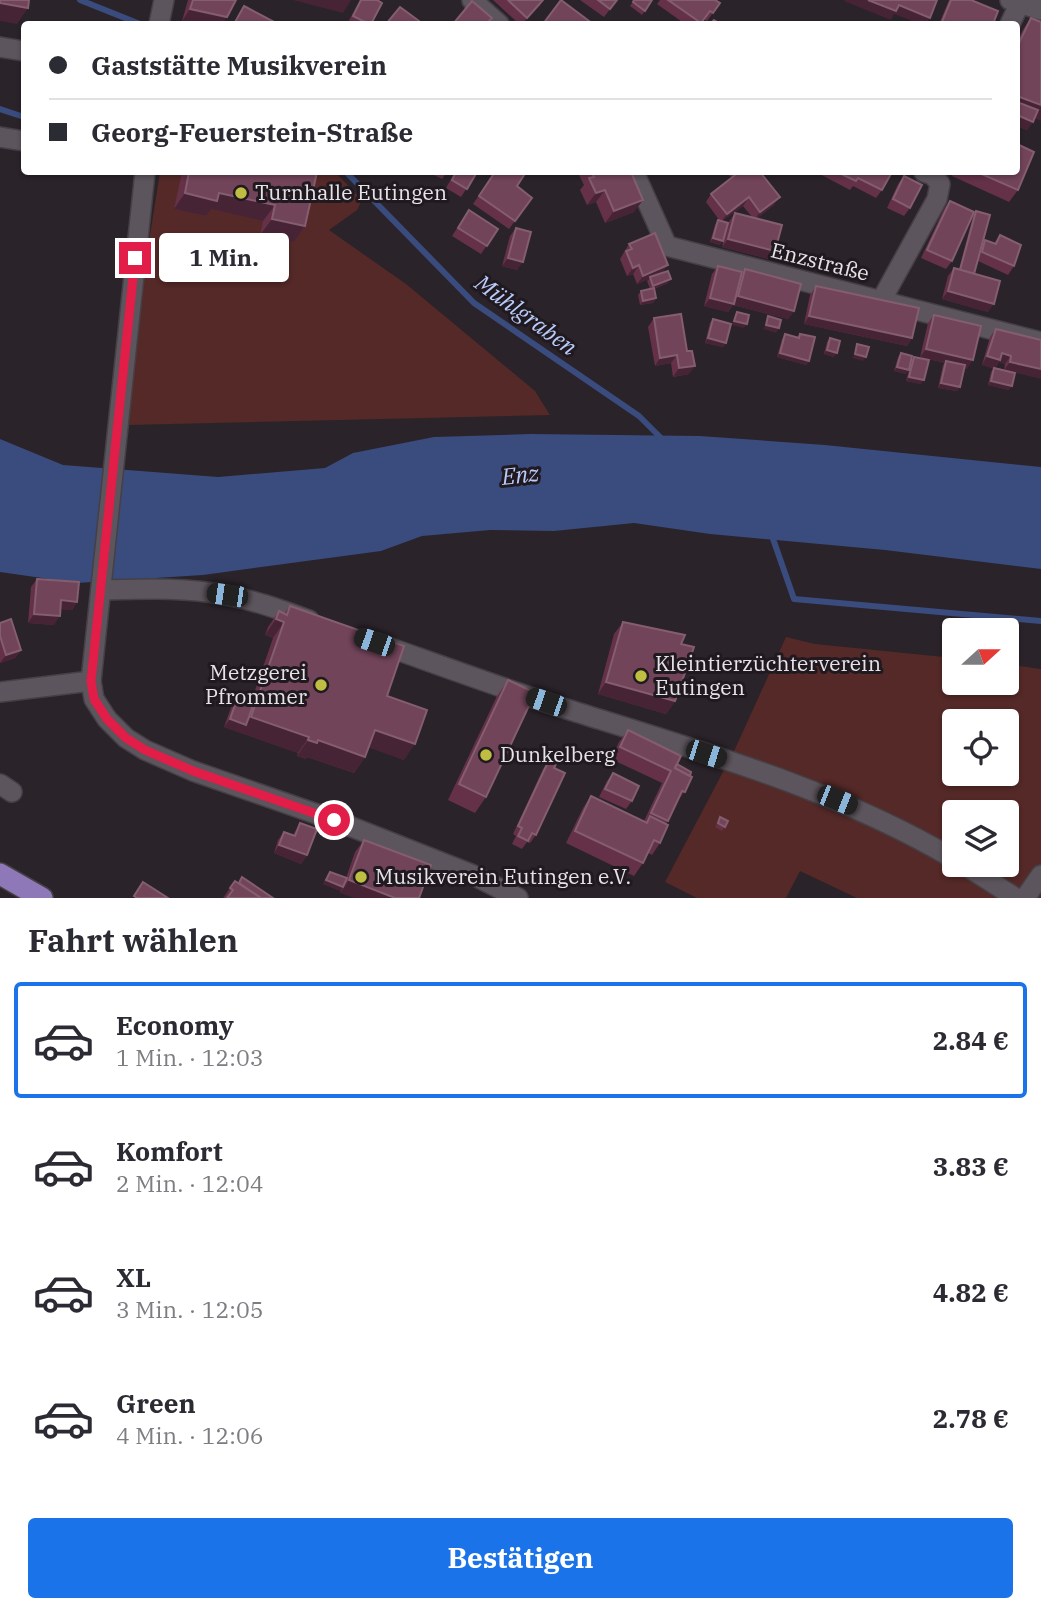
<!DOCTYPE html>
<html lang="de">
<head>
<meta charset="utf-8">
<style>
	:root { --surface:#fff; --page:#f2f2f3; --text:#2b2b33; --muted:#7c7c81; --line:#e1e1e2; --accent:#1a73e8 }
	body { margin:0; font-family:"IBM Plex Serif",serif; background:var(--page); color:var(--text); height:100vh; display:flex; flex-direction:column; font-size:26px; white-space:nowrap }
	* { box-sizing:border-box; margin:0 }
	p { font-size:23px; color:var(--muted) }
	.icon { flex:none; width:38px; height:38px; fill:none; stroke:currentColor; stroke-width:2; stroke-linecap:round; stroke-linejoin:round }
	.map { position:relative; height:898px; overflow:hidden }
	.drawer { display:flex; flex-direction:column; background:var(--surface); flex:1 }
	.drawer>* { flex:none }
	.hud { position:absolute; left:21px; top:21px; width:999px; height:154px; border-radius:7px; box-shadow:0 2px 5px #0004; display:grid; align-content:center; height:154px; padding:0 28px; background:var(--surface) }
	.needle { width:46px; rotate:69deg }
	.controls { position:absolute; left:942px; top:618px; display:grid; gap:14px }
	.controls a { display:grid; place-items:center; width:77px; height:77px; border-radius:7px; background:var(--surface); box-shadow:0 2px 5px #0004; font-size:35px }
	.end { position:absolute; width:32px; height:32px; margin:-16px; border:9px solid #e11d48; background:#fff; box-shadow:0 0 0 4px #fff }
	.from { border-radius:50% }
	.bubble { position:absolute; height:49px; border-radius:7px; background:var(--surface); box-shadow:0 2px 5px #0004; font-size:23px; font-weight:700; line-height:49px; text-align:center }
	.car { position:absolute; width:21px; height:42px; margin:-21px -10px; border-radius:9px; box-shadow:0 0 5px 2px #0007; background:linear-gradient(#222 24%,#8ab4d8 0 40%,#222 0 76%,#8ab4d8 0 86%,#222 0) }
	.hud b { display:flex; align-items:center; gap:24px; height:66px; font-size:26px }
	.hud b+b { border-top:2px solid var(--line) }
	.hud i { width:18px; height:18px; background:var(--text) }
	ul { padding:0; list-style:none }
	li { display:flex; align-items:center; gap:21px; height:116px; margin:0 14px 10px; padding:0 14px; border:4px solid transparent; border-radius:7px }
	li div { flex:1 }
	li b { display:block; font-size:26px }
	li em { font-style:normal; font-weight:700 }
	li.selected { border-color:var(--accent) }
	li>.icon { width:63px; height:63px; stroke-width:1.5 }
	h2 { padding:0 28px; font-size:32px; line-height:84px }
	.button { display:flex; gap:14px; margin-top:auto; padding:14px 28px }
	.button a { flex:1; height:80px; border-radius:7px; background:var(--accent); color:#fff; font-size:28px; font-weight:700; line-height:80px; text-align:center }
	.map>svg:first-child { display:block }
	.green { fill:#542927; fill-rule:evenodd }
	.water { fill:#3a4b7d }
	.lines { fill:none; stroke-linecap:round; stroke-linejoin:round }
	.stream { stroke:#3a4b7d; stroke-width:6 }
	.minor-casing { stroke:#454045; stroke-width:22 }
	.major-casing { stroke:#454045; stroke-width:24 }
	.minor { stroke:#5d555d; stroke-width:19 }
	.major { stroke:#8e78b8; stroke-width:21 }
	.wall { fill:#643148; fill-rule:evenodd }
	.shaded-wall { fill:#472435 }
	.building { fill:#724459; stroke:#845d6f; stroke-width:2 }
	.route { stroke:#e11d48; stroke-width:9 }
	.poi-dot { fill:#bfbe42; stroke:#201a20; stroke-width:2.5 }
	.labels { text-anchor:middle; stroke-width:6; stroke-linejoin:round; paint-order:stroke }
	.poi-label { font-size:21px; fill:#e6e2e6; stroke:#201a20; text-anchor:start }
	.street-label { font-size:21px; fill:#e6e2e6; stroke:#201a20 }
	.water-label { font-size:23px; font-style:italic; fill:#b8cbfa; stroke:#201a20 }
</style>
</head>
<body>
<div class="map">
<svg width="1041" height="898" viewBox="0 0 1041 898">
	<rect width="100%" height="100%" fill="#2a232a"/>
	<!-- green -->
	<g class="green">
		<polygon points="160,172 335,172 362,200 357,210 329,230 406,284 535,391 550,415 129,425 136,324"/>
		<path d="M 786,637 L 815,644 L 954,658 L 954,682 L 1006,682 L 1006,664 L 1041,669 L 1041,898 L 857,898 L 800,871 L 786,898 L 697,898 L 665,882 L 735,749 ZM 954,721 L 1006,721 L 1006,774 L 954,774 ZM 954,812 L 1006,812 L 1006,864 L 954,864 Z"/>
	</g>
	<!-- water -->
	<polygon class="water" points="530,434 700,436 825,445 1041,467 1041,569 885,550 710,534 634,523 554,531 490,530 422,536 381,551 203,575 77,583 0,572 0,439 63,465 218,477 325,468 353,453 434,437"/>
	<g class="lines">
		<!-- stream -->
		<g class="stream">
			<polyline points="80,0 140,24"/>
			<polyline points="0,109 24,117"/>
			<polyline points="346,172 474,303 639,416 666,443"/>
			<polyline points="771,533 794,599 1041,621"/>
		</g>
		<!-- minor casing -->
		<g class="minor-casing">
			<g id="minor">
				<polyline points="472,0 499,24"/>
				<polyline points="1010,0 1041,10"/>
				<polyline points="159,24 164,0"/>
				<polyline points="1010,24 1020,3"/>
				<polyline points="0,47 24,51"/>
				<polyline points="0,137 24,141"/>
				<polyline points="145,172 91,681 94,699 107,719 126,738 145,750 193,771 334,820 471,874 518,898"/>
				<polyline points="634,172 667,246 1041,342"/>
				<polyline points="881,301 937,199 940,184 933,175 924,172"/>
				<path d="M 101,590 C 143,589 184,587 225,595 C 254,600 281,610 309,620"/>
				<path d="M 377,643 C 442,666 507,690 573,711 C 703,752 835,789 954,859"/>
				<polyline points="0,692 91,681"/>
				<polyline points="0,784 12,792"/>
				<polyline points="963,864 1016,898"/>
				<polyline points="1025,898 1041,875"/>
			</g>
		</g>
		<!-- major casing -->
		<g class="major-casing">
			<polyline id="major" points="0,874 42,898"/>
		</g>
		<!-- minor -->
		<use href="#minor" class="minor"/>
		<!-- major -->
		<use href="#major" class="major"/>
	</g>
	<!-- wall -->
	<g class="wall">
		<polygon points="188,0 236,0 222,24 197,24 182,21"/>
		<polygon points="360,0 377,0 371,24 347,24"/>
		<polygon points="493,0 544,0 522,24 519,24"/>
		<polygon points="580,0 617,0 604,17"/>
		<polygon points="634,0 652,0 642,15 630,6"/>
		<polygon points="660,0 715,0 720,3 707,21 704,19 700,24 685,24 657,4"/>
		<polygon points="949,0 971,0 993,24 939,24"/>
		<polygon points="1031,18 1034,118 1027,130 1017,126 1017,42 1022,31"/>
		<polygon points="182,172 317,172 305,226 294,242 260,235 263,221 211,209 206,216 174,209"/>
		<polygon points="428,172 447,172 442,179"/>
		<polygon points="455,172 477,172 461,197 446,188"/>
		<polygon points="495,172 532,198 509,229 473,204"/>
		<polygon points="582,172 631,172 634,212 605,223 596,202 587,205 580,190 584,185 579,175"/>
		<path d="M 732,172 L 760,172 L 774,205 L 756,219 L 769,259 L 722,247 L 726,230 L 720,245 L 710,242 L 715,225 L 718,220 L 720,221 L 706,202 L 711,194 L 732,178 L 729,175 ZM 743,206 L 752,217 L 735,213 L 728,223 L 722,221 Z"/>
		<polygon points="816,172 892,172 882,190 876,198 853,186 850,190"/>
		<polygon points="954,172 1017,172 1018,190 1009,202 952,176"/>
		<polygon points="904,176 910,208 904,216 887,208 898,184"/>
		<polygon points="950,201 952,261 946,269 921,258 944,209"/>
		<polygon points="469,210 498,229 481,254 452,236"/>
		<polygon points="976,211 982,244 985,240 994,243 1000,235 1014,266 1008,275 978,261 974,274 988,312 942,299 948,276 954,268 959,269 973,216"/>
		<polygon points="516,228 517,270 502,266 510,236"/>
		<polygon points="629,244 663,272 668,283 654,289 656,298 653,303 640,305 638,295 641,291 650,289 647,281 649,279 637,284 633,274 627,276 620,259"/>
		<polygon points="718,266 742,273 745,269 794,311 788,319 733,305 728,312 704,306 712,274"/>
		<polygon points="816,286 912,338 907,346 804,324 810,295"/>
		<polygon points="934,315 967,369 964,368 960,387 957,391 938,388 943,365 945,363 920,357 928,323"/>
		<polygon points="654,318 689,374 673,377 671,363 655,366 648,327"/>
		<polygon points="713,319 726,343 723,347 705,343 710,323"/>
		<polygon points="996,329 1041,340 1004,370 1005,364 999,362 995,368 1009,390 988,385 991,372 994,368 982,365 990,337"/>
		<polygon points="785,334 797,337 800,334 809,361 806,365 777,357 782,339"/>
		<polygon points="830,338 834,357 824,354 827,342"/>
		<polygon points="901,353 911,361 914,357 921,384 906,381 911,363 906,374 894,371 898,357"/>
		<polygon points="37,579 77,602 72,610 61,609 54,625 28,623 31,587"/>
		<polygon points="290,606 387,696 404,760 369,747 365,757 354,773 307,757 306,759 297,756 298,753 224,727 233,702 239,694 252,699 273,638 265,635 268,627 279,611 284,614"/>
		<polygon points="623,622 681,644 675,701 666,714 598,694 614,634"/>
		<polygon points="0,623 21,650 15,658 0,663"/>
		<polygon points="508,680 486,797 475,813 448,800 497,696"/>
		<polygon points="628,730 677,764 676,804 666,824 660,843 652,855 648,853 643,863 634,876 566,843 583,808 591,796 644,821 662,783 611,759 619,742"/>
		<polygon points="549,760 554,768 536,835 530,843 527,842 522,849 512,844 516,836 513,834 543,769"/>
		<polygon points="613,773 632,801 626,809 599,797 607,781"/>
		<polygon points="720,817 728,821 722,831 715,827"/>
		<polygon points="300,823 307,855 301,864 274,853 278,840 284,832 293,835"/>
		<polygon points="364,840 431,865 340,893 341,890 341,891 323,884 330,872 346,878 355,852"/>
		<polygon points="235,881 238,883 273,898 223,898"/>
	</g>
	<!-- shaded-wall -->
	<g class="shaded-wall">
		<polygon points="293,0 351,0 343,13"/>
		<polygon points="543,0 541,5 522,24 527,18"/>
		<polygon points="845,0 868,0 899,5 930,18 925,24 920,24 894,14 891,20 844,1"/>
		<polygon points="0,3 28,8 17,24 0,21"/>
		<polygon points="190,9 227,17 222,24 197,24 182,21"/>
		<polygon points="1017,96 1041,105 1041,121 1017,111"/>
		<polygon points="1017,115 1033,122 1027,130 1017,126"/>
		<polygon points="605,190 596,202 587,205 596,193"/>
		<polygon points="185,193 219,193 275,205 263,221 211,209 206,216 174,209"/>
		<polygon points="749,197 743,206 721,222 727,214"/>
		<polygon points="780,197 774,205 754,220 760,212"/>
		<polygon points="643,200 634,212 605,223 614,211"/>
		<polygon points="272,219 305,226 294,242 260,235"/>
		<polygon points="713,238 723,241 720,245 710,242"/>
		<polygon points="728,239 775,251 769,259 722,247"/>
		<polygon points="508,258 523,262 517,270 502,266"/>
		<polygon points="639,265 633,274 627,276 633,268"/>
		<polygon points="668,265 662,273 650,277 649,279 637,284 643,276"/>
		<polygon points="671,279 668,283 650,290 653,286"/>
		<polygon points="948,291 994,304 988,312 942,299"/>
		<polygon points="738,296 794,311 788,319 733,305 728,312 704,306 710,298 732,303"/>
		<polygon points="656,298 653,303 640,305 643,301"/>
		<polygon points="809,316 912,338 907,346 804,324"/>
		<polygon points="734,321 747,324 744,328 731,325"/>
		<polygon points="766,325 779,328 776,333 763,329"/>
		<polygon points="708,338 726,343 723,347 705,343"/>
		<polygon points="926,349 973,360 967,369 946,363 946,361 945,363 920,357"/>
		<polygon points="827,350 837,353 834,357 824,354"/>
		<polygon points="780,353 809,361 806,365 777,357"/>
		<polygon points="1002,353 1011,356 1005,364 999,362 994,369 982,365 987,356"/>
		<polygon points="855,354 866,357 863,361 852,358"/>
		<polygon points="677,355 671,363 655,366 660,358"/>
		<polygon points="1010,362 1041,369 1041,379 1004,370"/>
		<polygon points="695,366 689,374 673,377 679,368"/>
		<polygon points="897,367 909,370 906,374 894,371"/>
		<polygon points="909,377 924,380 921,384 906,381"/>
		<polygon points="991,381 1012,386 1009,390 988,385"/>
		<polygon points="941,383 960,387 957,391 938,388"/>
		<polygon points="61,600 77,602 72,610 56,609"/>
		<polygon points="34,614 60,616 54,625 28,623"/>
		<polygon points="276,619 284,622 273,638 265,635"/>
		<polygon points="21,650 15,658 0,663 6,655"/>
		<polygon points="606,682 675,701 666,714 598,694"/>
		<polygon points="251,717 309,737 298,753 240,733"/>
		<polygon points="230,719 246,725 240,733 224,727"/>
		<polygon points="375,730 415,744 404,760 364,746"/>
		<polygon points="308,740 318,740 365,757 354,773 307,757 306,759 297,756"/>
		<polygon points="682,791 685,792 676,804 673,803"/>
		<polygon points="279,845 307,855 301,864 274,853"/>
		<polygon points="326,880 343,887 341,891 323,884"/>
		<polygon points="349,880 395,898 354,898 340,893"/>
	</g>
	<!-- building -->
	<g class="building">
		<polygon points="0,0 29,0 28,8 0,3"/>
		<polygon points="193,0 236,0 227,17 190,9"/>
		<polygon points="361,0 377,0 382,3 371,24 369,24 353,16"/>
		<polygon points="508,0 543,0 527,18"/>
		<polygon points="561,0 593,24 543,24"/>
		<polygon points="598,0 617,0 610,9"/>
		<polygon points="634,0 652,0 645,11 633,2"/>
		<polygon points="668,0 715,0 720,3 713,13 710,11 701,23"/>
		<polygon points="868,0 937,0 930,18 899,5 896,11"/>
		<polygon points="951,0 971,0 998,11 993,24 941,24"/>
		<polygon points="472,1 492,18 486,24 453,24"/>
		<polygon points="244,6 278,24 234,24"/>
		<polygon points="400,7 423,24 386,24"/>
		<polygon points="1031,18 1041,22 1041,105 1017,96 1017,47"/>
		<polygon points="714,20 720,24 710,24"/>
		<polygon points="1017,102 1038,110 1033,122 1017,115"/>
		<polygon points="1017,144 1034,152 1018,190 977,172 1017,172"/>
		<polygon points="189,172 317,172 305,226 272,219 275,205 219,193 217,201 185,193"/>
		<polygon points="456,172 477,172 467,189 452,180"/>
		<polygon points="495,172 526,172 517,186 532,198 515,221 479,196"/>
		<polygon points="592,172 631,172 643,200 614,211 605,190 596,193 589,178 594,177"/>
		<polygon points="739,172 760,172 780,197 760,212 749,197 727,214 711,194"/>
		<polygon points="837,172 892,172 882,190 858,178 856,181"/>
		<polygon points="904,176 922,185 910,208 893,199"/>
		<polygon points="950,201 974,212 952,261 927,250"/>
		<polygon points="469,210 498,229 487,246 458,228"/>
		<polygon points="976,211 990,215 974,274 960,270"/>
		<polygon points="735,213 782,225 775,251 728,239"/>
		<polygon points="718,220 728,223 723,241 713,238"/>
		<polygon points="516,228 531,232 523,262 508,258"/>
		<polygon points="655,233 668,265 643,276 639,265 633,268 626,251 632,249 629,244"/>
		<polygon points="1000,235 1021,245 1014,266 982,252 985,240 996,244"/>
		<polygon points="718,266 742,272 734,304 710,298"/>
		<polygon points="954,268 1000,281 994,304 948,291"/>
		<polygon points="745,269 801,284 794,311 738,296"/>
		<polygon points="668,271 671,279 653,286 650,277"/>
		<polygon points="816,286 919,308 912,338 809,316"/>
		<polygon points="654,288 656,298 643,301 641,291"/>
		<polygon points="737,312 749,315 747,324 734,321"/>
		<polygon points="681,314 687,351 692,351 695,366 679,368 677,355 660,358 654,318"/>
		<polygon points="934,315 981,326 973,360 926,349"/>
		<polygon points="768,316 781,320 779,328 766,325"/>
		<polygon points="713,319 731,324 726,343 708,338"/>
		<polygon points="996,329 1041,340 1041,369 1010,362 1011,356 1002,353 1000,360 987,356"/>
		<polygon points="785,334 799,338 800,334 815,337 809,361 780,353"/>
		<polygon points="830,338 840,341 837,353 827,350"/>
		<polygon points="857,344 869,347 866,357 855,354"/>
		<polygon points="901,353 912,356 909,370 897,367"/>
		<polygon points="914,357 929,360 924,380 909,377"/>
		<polygon points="946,361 965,365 960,387 941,383"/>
		<polygon points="994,368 1015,373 1012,386 991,381"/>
		<polygon points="37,579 79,582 77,602 61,600 60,616 34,614"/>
		<polygon points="290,606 404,646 387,696 427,710 415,744 375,730 365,757 318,740 317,743 308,740 309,737 251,717 284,622 276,619 279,611 287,615"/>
		<polygon points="11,619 21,650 6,655 0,636 0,623"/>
		<polygon points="623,622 685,635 681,644 694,647 675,701 606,682"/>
		<polygon points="508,680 535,693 486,797 459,784"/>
		<polygon points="239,694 255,700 246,725 230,719"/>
		<polygon points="628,730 681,756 675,768 692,777 685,792 682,791 668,821 651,813 671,771 620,747"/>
		<polygon points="549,760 556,764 554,768 565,773 536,835 532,833 528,841 518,836 522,828 518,826"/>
		<polygon points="677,764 691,772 690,776 675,768"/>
		<polygon points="613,773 639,786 632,801 605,789"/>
		<polygon points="591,796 647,823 650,816 668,825 660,843 654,840 643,863 575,831"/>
		<polygon points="720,817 728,821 725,827 718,823"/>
		<polygon points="300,823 317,829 307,855 279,845 284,832 295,836"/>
		<polygon points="364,840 431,865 419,898 395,898 349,880"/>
		<polygon points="330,872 347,878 343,887 326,880"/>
		<polygon points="242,877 273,898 261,898 239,883"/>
		<polygon points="235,881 261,898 227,898 233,890 230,888"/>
		<polygon points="143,882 168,898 137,898 134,896"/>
	</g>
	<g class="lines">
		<!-- route -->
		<polyline class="route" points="135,258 91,681 94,699 107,719 126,738 145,750 193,771 334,820"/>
	</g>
	<!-- markers -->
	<g class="poi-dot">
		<circle cx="241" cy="193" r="7"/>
		<circle cx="641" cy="676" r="7"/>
		<circle cx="321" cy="685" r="7"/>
		<circle cx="486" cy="755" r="7"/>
		<circle cx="361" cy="877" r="7"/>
	</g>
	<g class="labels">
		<!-- poi labels -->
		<g class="poi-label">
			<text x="255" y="200">Turnhalle Eutingen</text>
			<text x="655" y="671">Kleintierzüchterverein<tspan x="655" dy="24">Eutingen</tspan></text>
			<text x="307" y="680" text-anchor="end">Metzgerei<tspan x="307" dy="24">Pfrommer</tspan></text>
			<text x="500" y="762">Dunkelberg</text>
			<text x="375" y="884">Musikverein Eutingen e.V.</text>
		</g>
		<!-- street labels -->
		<g class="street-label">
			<text transform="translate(820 262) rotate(14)" y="7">Enzstraße</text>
		</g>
		<!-- water labels -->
		<g class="water-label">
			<text transform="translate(526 315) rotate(36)" y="8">Mühlgraben</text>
			<text transform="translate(520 475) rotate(-6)" y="8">Enz</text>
		</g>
	</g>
</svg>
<div class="controls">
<a><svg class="needle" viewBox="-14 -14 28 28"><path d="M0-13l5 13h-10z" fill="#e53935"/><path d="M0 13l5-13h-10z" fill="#7c7c81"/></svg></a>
<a><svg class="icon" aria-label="locate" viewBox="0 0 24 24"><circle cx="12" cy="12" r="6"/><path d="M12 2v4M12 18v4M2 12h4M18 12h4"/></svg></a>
<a><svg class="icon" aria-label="layers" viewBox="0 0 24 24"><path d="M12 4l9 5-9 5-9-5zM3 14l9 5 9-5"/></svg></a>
</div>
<i class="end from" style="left:334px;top:820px"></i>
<i class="end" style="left:135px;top:258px"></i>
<div class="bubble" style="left:159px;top:233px;width:130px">1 Min.</div>
<i class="car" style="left:227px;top:595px;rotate:278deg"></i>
<i class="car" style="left:374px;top:642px;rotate:289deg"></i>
<i class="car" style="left:546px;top:702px;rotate:289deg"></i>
<i class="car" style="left:706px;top:754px;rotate:108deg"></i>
<i class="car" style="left:837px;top:800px;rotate:112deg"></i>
<div class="hud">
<b><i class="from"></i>Gaststätte Musikverein</b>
<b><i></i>Georg-Feuerstein-Straße</b>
</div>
</div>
<section class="drawer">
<h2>Fahrt wählen</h2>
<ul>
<li class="selected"><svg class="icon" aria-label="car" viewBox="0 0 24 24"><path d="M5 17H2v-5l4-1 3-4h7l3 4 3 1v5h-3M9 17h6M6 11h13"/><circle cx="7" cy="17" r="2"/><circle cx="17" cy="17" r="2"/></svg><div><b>Economy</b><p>1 Min. · 12:03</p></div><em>2.84 €</em></li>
<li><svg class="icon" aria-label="car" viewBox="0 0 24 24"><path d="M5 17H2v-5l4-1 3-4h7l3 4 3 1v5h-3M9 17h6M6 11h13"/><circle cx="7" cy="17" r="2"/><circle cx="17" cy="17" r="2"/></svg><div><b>Komfort</b><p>2 Min. · 12:04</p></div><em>3.83 €</em></li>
<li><svg class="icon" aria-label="car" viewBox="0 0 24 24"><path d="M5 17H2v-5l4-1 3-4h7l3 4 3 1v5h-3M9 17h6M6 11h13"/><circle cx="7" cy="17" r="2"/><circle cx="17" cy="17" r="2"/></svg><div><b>XL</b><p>3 Min. · 12:05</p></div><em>4.82 €</em></li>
<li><svg class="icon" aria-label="car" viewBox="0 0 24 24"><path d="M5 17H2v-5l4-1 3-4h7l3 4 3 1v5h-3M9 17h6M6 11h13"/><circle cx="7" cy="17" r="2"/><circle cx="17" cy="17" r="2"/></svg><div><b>Green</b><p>4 Min. · 12:06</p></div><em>2.78 €</em></li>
</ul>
<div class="button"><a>Bestätigen</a></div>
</section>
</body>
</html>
